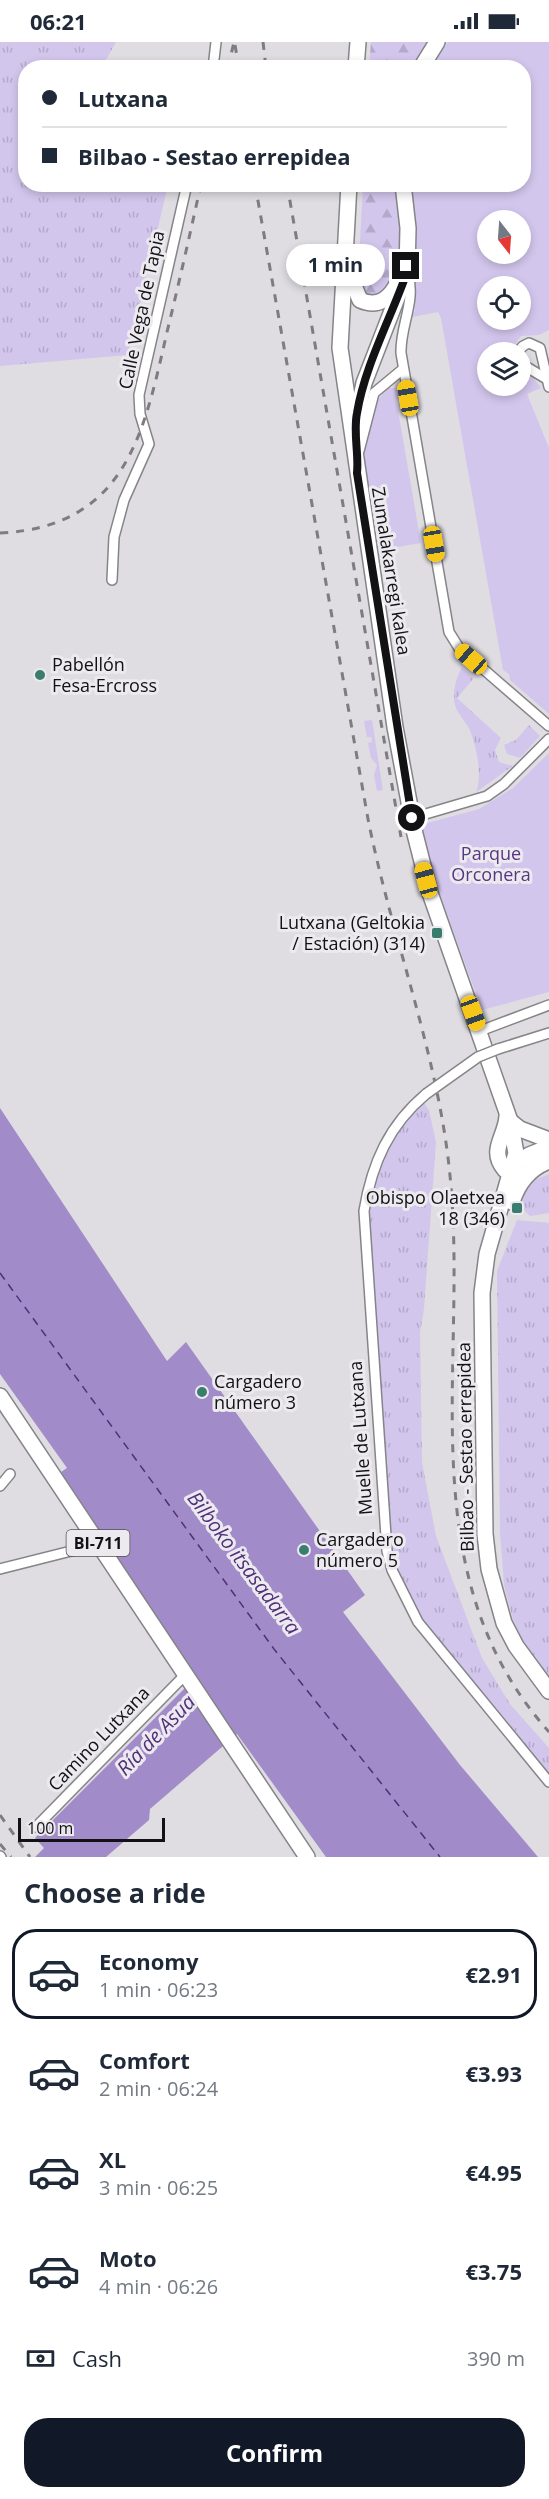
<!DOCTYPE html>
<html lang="en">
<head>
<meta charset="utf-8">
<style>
	:root { --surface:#fff; --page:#f6f6f7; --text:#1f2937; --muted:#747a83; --line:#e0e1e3; --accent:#111827 }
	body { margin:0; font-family:"Open Sans",sans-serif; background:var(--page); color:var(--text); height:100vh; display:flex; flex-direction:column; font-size:22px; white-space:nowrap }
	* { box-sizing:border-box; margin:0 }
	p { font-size:20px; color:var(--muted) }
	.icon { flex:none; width:33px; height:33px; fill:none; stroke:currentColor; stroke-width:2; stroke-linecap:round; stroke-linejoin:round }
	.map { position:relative; height:1815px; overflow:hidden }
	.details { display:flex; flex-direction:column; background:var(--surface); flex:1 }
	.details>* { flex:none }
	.banner { position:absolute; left:18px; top:18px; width:513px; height:132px; border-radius:24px; box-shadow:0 3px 9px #0003; display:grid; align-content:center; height:132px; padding:0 24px; background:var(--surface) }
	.needle { width:39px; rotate:163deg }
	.buttons { position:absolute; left:477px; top:168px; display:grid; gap:12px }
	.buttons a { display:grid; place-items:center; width:54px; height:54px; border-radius:50%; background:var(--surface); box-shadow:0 3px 9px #0003; font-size:30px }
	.scale { position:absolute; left:18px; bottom:15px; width:147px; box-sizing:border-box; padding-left:6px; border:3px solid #121113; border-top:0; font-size:16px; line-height:21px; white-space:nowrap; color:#121113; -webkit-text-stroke:4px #eceaef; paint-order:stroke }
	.end { position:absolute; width:27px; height:27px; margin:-14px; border:8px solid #121113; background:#fff; box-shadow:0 0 0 3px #fff }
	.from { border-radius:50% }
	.bubble { position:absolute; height:42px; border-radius:21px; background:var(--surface); box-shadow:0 3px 9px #0003; font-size:20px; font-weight:700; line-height:42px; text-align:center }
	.car { position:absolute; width:18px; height:36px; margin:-18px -9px; border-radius:8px; box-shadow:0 0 4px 2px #0007; background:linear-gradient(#f5c518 24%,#345 0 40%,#f5c518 0 76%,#345 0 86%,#f5c518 0) }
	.banner b { display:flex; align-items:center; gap:21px; height:57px; font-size:22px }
	.banner b+b { border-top:2px solid var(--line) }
	.banner i { width:15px; height:15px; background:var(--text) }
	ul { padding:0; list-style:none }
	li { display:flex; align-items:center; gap:18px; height:90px; margin:0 12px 9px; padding:0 12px; border:3px solid transparent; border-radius:24px }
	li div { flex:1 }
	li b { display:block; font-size:22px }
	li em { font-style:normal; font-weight:700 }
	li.active { border-color:var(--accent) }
	li>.icon { width:54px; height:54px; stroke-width:1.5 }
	h2 { padding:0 24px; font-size:27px; line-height:72px }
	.pay { display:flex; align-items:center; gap:15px; height:66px; padding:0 24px; font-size:22px }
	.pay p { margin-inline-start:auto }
	.cta { display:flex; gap:12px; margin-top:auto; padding:12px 24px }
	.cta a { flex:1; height:69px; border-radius:24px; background:var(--accent); color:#fff; font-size:24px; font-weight:700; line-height:69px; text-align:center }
	.status { display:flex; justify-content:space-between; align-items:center; height:42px; padding:0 30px; background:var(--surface); direction:ltr }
	.status svg { height:16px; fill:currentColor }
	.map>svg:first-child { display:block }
	.grass { fill:url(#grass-tufts) }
	.forest { fill:url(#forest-firs) }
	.green { fill:#d3c6ed; fill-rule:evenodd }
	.water { fill:#a18bc9 }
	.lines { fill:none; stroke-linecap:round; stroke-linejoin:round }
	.ferry { stroke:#50307a; stroke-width:1.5; stroke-dasharray:8 6; stroke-linecap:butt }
	.minor-casing { stroke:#858488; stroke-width:12 }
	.primary-casing { stroke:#858488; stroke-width:18 }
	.minor { stroke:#fff; stroke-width:9 }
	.primary { stroke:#fff; stroke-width:15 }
	.rail { stroke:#7e7c80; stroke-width:3; stroke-dasharray:8 8; stroke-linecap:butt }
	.minor-bridge-casing { stroke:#858488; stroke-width:12; stroke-linecap:butt }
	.minor-bridge { stroke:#fff; stroke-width:9 }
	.route { stroke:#121113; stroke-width:8 }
	.poi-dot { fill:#3a7d6f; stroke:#eceaef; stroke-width:2 }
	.labels { text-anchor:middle; stroke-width:6; stroke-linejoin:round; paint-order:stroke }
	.shield { fill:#eceaef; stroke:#535255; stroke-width:1.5 }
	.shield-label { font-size:16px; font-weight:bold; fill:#121113 }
	.street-label { font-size:18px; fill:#121113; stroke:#eceaef }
	.poi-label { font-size:18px; fill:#121113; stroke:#eceaef; text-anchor:start }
	.park-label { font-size:18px; fill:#573782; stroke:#eceaef }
	.water-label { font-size:20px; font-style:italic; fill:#50307a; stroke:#eceaef }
</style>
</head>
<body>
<div class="status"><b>06:21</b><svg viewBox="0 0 49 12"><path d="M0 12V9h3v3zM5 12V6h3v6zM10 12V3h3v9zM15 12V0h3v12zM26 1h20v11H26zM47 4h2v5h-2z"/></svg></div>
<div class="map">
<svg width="549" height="1815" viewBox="0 0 549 1815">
	<defs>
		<pattern id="grass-tufts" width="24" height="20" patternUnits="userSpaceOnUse" patternTransform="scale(1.5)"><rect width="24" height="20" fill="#d3c6ed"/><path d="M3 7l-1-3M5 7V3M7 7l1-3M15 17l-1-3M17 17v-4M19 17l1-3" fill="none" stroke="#b4a9ca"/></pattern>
		<pattern id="forest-firs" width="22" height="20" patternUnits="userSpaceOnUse" patternTransform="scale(1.5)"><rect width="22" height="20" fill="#d3c6ed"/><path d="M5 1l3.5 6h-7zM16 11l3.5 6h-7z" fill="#b4a9ca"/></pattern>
	</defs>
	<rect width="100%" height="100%" fill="#dfdde2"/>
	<!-- grass -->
	<g class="grass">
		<polygon points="0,0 116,0 102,25 26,26 26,142 168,143 128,313 0,324"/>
		<path d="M 462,625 L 474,636 L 457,656 L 501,696 L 495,708 L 499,720 L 513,724 L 476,750 C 483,733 476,703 469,686 C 465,679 459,673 456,666 C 451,653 456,636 462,625 Z"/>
		<polygon points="529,683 540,694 520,716 507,712 504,703 516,698"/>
		<polygon points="420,1055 429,1068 436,1100 424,1267 420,1291 422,1420 436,1494 482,1616 510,1662 549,1706 549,1740 418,1580 392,1528 364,1169 375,1120"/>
		<polygon points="549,1132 549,1171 530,1174 522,1166 521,1150 532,1139"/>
		<polygon points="517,1178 549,1181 549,1637 528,1609 513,1578 504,1543 500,1490 497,1229"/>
	</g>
	<!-- forest -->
	<g class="forest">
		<polygon points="371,0 429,0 411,25 369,26"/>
		<path d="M 363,143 L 397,143 C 401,177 410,227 383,254 L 367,254 L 358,239 Z"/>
	</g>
	<!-- green -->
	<g class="green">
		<path d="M 448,0 L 549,0 L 549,288 L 539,293 L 521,294 L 510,310 L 488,310 L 488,344 L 520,344 L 521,330 L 533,335 L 541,346 L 527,352 L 549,406 L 549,672 L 510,638 L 509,632 L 503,628 L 441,276 L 438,270 L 412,275 L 415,268 L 413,247 L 416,233 L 415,190 L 409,143 L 524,142 L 524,26 L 428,25 ZM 488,178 L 520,178 L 520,212 L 488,212 ZM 488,244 L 520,244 L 520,278 L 488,278 Z"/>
		<path d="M 388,346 L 396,346 L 399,357 L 396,357 L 421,501 L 374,509 C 368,464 351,380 388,346 Z"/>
		<polygon points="372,678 383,748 377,749 374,733 377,723 371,716 368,701 372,700 371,695 367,695 364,679"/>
		<polygon points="549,711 549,950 482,968 440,853 420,783 479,767 513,746"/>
	</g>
	<!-- water -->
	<polygon class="water" points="0,1066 167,1319 186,1300 365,1553 343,1570 460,1723 538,1815 326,1815 237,1692 150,1767 149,1778 106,1815 35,1815 44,1806 35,1796 196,1635 61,1430 67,1426 0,1332"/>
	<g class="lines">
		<!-- ferry -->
		<polyline class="ferry" points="0,1231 274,1607 440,1815"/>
		<!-- minor casing -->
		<g class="minor-casing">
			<g id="minor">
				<polyline points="213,26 216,0"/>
				<path d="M 408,232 C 416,260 400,284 401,311 L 449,590 L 459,606 L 549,684"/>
				<polyline points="518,310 523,304 529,301 540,306 549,345"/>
				<polyline points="520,321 545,336"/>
				<polyline points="359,409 374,351 403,327"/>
				<polyline points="112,538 114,495 124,458 149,402 140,372 139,353 187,142"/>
				<polyline points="412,776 487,754 504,742 549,697"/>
				<polyline points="480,989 549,963"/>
				<polyline points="498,1007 549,991"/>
				<path d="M 426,1052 C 389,1083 372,1121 364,1169 L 387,1509 L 392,1528 L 418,1580 L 549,1740"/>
				<polyline points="0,1444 10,1432"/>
				<polyline points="0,1527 99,1502"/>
				<polyline points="36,1785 186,1632"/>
				<polyline points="0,1814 1,1815"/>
			</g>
		</g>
		<!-- primary casing -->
		<g class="primary-casing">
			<g id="primary">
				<polyline points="356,26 358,0"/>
				<polyline points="421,26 437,0"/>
				<polyline points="349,142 340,306 395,685 415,792 430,851 510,1079 516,1111 487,1212 482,1251 485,1492 489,1527 504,1581 516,1604 549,1649"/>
				<path d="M 348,229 L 360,258 C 378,266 390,257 398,240"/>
				<polyline points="355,382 364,341 407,230 408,186 403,142"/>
				<path d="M 507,1074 C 506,1095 488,1108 505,1128 L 520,1132"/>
				<polyline points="510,1079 520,1087 549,1098"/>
				<polyline points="513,1125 529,1113 549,1105"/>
				<path d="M 512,1160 C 518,1141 530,1126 549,1119"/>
				<polyline points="0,1354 307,1815"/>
			</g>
		</g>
		<!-- minor -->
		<use href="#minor" class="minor"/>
		<!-- primary -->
		<use href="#primary" class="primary"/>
		<!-- rail -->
		<g class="rail">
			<polyline points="263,0 266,26"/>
			<polyline points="235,3 239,26"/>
			<polyline points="228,26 234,0"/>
			<path d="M 255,142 L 368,777 C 391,893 436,1007 449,1124 C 471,1319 405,1528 549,1690"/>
			<polyline points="287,142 401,795"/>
			<path d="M 0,491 C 126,485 144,391 167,290 C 179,241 190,192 201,142"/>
			<polyline points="0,1773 30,1815"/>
			<polyline points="0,1802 11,1815"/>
		</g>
		<!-- minor-bridge casing -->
		<g class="minor-bridge-casing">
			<polyline id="minor-bridge" points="426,1052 478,1015 498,1007"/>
		</g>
		<!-- minor-bridge -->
		<use href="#minor-bridge" class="minor-bridge"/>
	</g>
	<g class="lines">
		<!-- route -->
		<path class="route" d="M 406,224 L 407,230 C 391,276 365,323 357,371 C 353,391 359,411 357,431 L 412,776"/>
	</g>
	<!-- markers -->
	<g class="poi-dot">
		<circle cx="40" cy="633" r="6"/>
		<rect x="431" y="885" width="12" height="12" rx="3"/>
		<rect x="511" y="1160" width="12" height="12" rx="3"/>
		<circle cx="202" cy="1350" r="6"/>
		<circle cx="304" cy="1508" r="6"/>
	</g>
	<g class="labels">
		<!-- shield labels -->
		<rect class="shield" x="66.5" y="1488" width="63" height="26" rx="4.5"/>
		<g class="shield-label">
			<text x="98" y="1507">BI-711</text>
		</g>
		<!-- street labels -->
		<g class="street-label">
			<text transform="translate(142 268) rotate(-78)" y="6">Calle Vega de Tapia</text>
			<text transform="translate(391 529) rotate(81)" y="6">Zumalakarregi kalea</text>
			<text transform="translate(361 1396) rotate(-94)" y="6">Muelle de Lutxana</text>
			<text transform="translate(466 1405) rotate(-91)" y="6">Bilbao - Sestao errepidea</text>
			<text transform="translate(99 1697) rotate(-46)" y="6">Camino Lutxana</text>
		</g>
		<!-- poi labels -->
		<g class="poi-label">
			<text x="52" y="629">Pabellón<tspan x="52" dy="21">Fesa-Ercross</tspan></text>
			<text x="425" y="887" text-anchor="end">Lutxana (Geltokia<tspan x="425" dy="21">/ Estación) (314)</tspan></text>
			<text x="505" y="1162" text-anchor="end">Obispo Olaetxea<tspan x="505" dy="21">18 (346)</tspan></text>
			<text x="214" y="1346">Cargadero<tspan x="214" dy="21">número 3</tspan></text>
			<text x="316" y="1504">Cargadero<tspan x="316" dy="21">número 5</tspan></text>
		</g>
		<!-- park labels -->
		<g class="park-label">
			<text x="491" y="818">Parque<tspan x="491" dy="21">Orconera</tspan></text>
		</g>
		<!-- water labels -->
		<g class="water-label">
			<text transform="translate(244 1521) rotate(53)" y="7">Bilboko itsasadarra</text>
			<text transform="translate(156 1693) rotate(-46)" y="7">Ría de Asua</text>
		</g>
	</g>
</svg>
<div class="buttons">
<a><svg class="needle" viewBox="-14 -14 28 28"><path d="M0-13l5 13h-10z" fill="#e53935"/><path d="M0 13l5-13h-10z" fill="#747a83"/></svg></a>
<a><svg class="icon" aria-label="locate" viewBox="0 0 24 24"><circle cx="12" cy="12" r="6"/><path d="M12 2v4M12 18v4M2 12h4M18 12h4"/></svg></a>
<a><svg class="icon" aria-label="layers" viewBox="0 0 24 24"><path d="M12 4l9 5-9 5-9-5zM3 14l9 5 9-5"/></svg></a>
</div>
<div class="scale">100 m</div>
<i class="end from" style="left:412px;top:776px"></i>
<i class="end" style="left:406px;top:224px"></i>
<div class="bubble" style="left:286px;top:202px;width:99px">1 min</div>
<i class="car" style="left:408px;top:356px;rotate:350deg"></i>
<i class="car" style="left:434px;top:502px;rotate:170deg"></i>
<i class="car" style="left:471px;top:617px;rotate:311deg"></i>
<i class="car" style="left:426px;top:838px;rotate:345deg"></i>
<i class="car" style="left:473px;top:971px;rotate:160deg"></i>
<div class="banner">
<b><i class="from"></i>Lutxana</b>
<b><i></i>Bilbao - Sestao errepidea</b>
</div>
</div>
<section class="details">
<h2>Choose a ride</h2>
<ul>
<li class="active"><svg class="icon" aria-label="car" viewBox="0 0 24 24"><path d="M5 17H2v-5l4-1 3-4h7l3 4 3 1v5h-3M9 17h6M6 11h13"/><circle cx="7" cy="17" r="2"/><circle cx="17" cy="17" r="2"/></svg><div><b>Economy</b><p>1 min · 06:23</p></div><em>€2.91</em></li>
<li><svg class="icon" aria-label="car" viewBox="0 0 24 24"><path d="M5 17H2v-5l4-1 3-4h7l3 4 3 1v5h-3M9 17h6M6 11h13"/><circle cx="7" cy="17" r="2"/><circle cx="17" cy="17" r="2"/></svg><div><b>Comfort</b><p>2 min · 06:24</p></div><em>€3.93</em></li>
<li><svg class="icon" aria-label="car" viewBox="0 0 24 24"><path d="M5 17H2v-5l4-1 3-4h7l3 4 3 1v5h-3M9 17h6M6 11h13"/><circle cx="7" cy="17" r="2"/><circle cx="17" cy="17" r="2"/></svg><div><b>XL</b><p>3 min · 06:25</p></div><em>€4.95</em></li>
<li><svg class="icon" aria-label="car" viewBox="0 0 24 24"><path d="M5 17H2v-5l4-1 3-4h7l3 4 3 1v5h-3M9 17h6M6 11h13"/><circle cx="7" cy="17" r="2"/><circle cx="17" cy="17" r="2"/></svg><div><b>Moto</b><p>4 min · 06:26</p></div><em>€3.75</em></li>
</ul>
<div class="pay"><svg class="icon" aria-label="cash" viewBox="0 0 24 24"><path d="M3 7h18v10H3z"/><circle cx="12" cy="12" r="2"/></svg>Cash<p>390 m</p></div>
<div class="cta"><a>Confirm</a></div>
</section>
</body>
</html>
